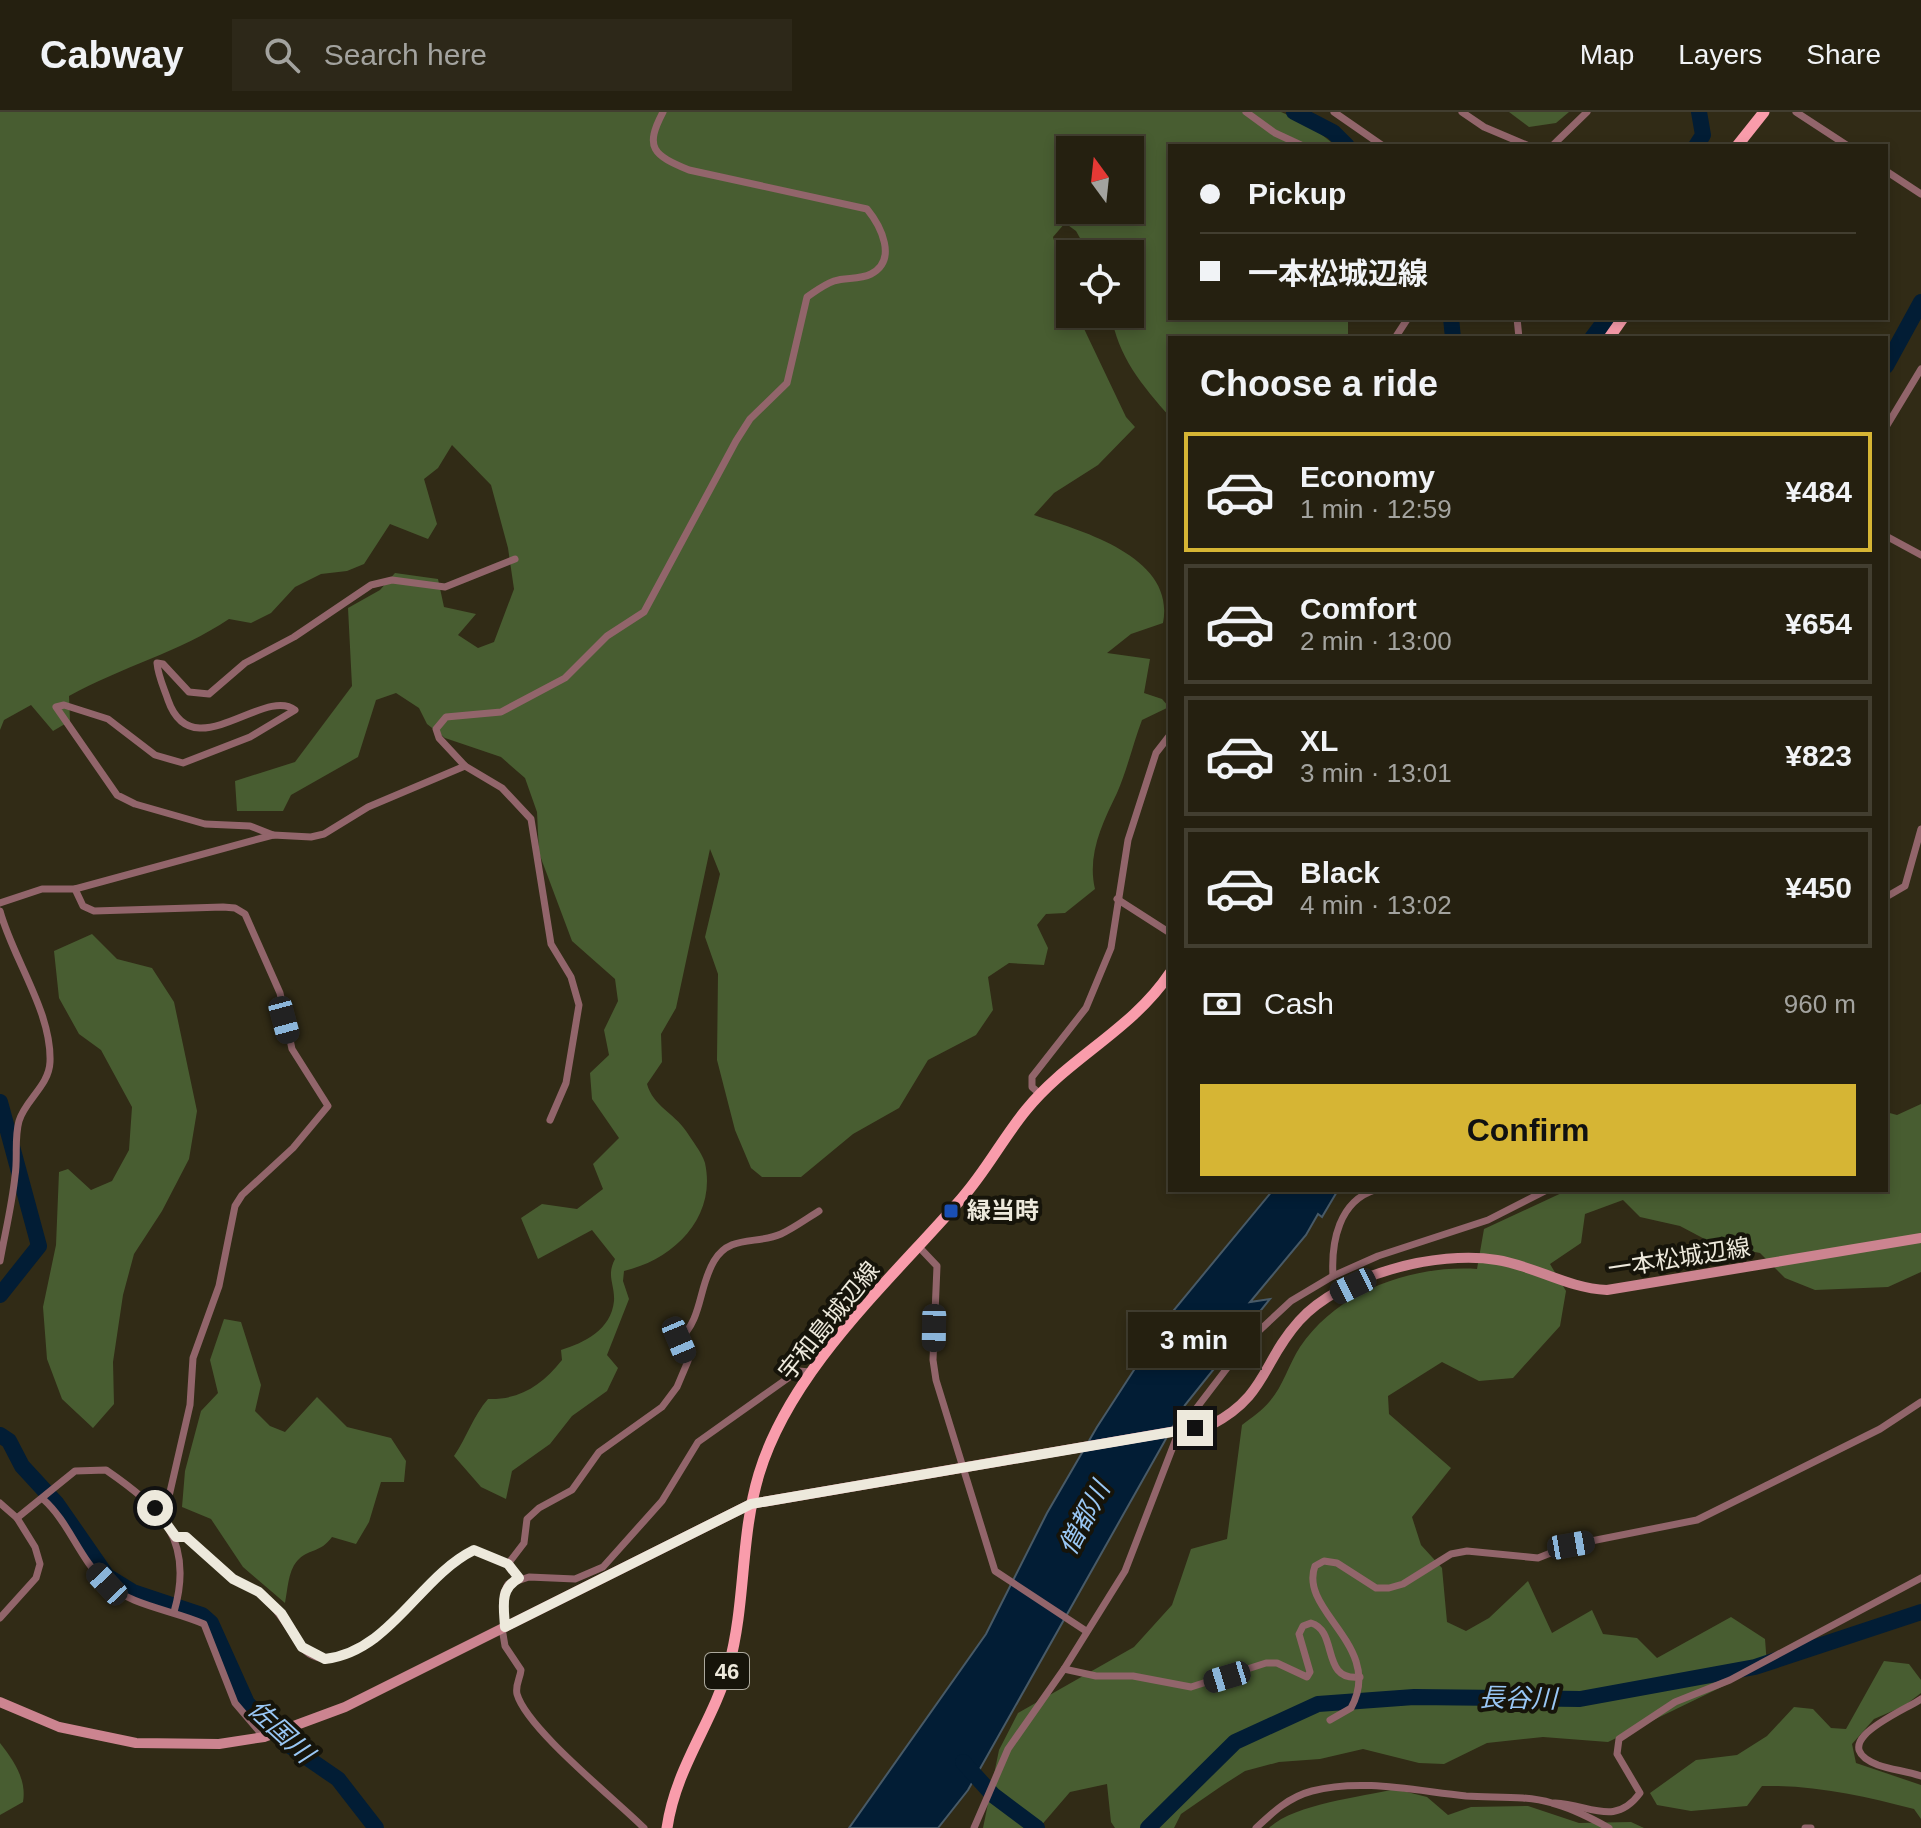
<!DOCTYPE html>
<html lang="en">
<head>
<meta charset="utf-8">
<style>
	:root { --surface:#252010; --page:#2d2819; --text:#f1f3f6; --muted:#a3a39f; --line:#423e30; --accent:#d6b534 }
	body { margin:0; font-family:Arial,"Noto Sans JP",sans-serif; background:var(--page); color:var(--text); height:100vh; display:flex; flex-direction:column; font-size:30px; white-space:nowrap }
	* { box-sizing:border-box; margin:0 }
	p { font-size:26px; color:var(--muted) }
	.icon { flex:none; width:44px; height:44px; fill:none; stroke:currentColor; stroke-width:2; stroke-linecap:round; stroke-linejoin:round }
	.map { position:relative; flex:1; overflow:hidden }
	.side { position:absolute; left:1168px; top:224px; width:720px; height:856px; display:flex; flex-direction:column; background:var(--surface); border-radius:0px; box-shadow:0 4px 12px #0003,0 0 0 2px var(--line) }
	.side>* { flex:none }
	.banner { position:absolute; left:1168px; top:32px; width:720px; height:176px; border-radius:0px; box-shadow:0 4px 12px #0003,0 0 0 2px var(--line); display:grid; align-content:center; height:176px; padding:0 32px; background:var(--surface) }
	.needle { width:52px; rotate:345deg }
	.tools { position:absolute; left:1056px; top:24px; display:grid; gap:16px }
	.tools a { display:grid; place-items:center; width:88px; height:88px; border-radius:0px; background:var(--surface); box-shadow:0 4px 12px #0003,0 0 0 2px var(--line); font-size:40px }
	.end { position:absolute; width:36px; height:36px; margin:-18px; border:10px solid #ede9dc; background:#111; box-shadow:0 0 0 4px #111 }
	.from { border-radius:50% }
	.bubble { position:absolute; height:56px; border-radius:0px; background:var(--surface); box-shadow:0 4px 12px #0003,0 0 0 2px var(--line); font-size:26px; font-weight:800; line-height:56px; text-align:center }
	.car { position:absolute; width:24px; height:48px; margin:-24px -12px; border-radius:10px; box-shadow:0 0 6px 2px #0007; background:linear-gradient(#222 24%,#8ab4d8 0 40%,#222 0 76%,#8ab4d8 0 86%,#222 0) }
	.banner b { display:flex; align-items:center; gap:28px; height:76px; font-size:30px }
	.banner b+b { border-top:2px solid var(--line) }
	.banner i { width:20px; height:20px; background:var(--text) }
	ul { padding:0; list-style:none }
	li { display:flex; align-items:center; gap:24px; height:120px; margin:0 16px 12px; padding:0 16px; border:4px solid var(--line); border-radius:0px }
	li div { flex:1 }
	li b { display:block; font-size:30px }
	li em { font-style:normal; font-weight:800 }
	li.on { border-color:var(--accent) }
	li>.icon { width:72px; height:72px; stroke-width:1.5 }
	h2 { padding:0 32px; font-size:36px; line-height:96px }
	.pay { display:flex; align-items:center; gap:20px; height:88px; padding:0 32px; font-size:30px }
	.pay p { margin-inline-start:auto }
	.cta { display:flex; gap:16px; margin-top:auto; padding:16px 32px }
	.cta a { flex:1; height:92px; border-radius:0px; background:var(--accent); color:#111; font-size:32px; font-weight:800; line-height:92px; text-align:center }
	header { display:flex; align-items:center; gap:48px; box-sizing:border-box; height:112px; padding:0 40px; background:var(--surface); border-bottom:2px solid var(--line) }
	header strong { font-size:38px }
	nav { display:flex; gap:44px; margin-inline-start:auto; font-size:28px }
	.search { width:560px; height:72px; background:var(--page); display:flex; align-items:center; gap:20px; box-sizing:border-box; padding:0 28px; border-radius:0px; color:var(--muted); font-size:30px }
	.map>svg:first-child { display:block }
	.forest { fill:#485d31; fill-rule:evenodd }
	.water { fill:#021d35; stroke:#485a67; stroke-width:2 }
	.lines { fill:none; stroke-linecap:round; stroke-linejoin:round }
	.river { stroke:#021d35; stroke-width:16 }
	.street { stroke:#92656b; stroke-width:7 }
	.secondary { stroke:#cc8490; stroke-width:10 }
	.primary { stroke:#f99cab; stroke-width:11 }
	.route { stroke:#ede9dc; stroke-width:10 }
	.transit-dot { fill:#1a4fb4; stroke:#16140a; stroke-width:3 }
	.labels { text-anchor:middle; stroke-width:8; stroke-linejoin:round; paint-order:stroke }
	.shield { fill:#16140a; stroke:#aca99d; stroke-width:2 }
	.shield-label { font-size:22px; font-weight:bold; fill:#ede9dc }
	.poi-label { font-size:24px; font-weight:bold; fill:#ede9dc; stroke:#16140a; text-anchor:start }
	.street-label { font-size:24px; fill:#ede9dc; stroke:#16140a }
	.water-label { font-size:26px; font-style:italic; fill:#99c7f5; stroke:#16140a }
</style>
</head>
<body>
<header>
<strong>Cabway</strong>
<div class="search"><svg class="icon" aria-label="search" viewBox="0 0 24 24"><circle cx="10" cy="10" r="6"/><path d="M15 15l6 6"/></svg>Search here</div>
<nav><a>Map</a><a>Layers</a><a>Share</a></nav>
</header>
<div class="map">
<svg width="1921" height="1716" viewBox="0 0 1921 1716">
	<rect width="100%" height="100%" fill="#312b16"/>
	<!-- forest -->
	<g class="forest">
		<path d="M 0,0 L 1281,0 L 1307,11 L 1336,34 L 1170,34 L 1170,206 L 1348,206 L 1348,226 L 1170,226 L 1170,305 C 1142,273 1118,245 1111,202 L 1130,202 L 1130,142 L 1089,142 L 1076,119 L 1065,111 L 1053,125 L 1070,180 L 1070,202 L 1077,202 L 1126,305 L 1135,315 L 1098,353 L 1054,381 L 1034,403 C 1081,419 1176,444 1163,511 L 1131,522 L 1107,541 L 1150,547 L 1144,581 L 1162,587 L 1169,595 L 1142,608 C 1133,632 1127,658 1117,681 C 1102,712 1087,743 1095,777 L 1065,801 L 1046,802 L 1037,813 L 1048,836 L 1044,853 L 1009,851 L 988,865 L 993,898 L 976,923 L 928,948 L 899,996 L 853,1022 L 801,1065 L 762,1065 L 751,1056 L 735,1018 L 717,948 L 718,862 L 705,825 L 720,762 L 710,737 L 676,896 L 661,922 L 662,950 L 647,972 C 653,994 674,1001 686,1019 C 692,1028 702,1041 705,1051 C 717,1106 673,1148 624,1159 L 623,1169 L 629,1187 L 607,1243 L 618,1256 L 607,1279 L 572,1304 L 550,1332 L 512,1359 L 506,1387 L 481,1375 L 454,1344 C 467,1325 473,1304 488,1287 C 520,1288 542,1273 562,1248 L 561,1238 C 584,1231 611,1218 614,1189 C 615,1172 606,1164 615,1147 L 592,1118 L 538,1147 L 521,1106 L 542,1092 L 577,1097 L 603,1077 L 593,1052 L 619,1026 L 592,987 L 590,961 L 609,943 L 604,918 L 618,889 L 615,867 L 572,829 L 539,741 L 537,700 L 525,666 L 501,645 L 445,626 L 427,612 L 419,596 L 396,581 L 376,588 L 358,645 L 291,683 L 283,699 L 237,699 L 235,669 L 295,650 L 352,574 L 348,496 L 380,478 L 395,461 L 438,467 L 444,495 L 476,502 L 458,523 L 478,536 L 494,530 L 514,477 L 508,436 L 491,373 L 452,333 L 438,356 L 424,367 L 437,412 L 428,427 L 390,412 L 364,452 L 347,459 L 321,462 L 295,475 L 271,501 L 251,511 L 229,507 C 180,540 121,555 69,584 L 70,609 L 53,619 L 31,593 L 4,608 L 0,618 ZM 1070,38 L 1130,38 L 1130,98 L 1070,98 Z"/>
		<polygon points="1509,0 1569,0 1556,11 1529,15"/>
		<polygon points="92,822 117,847 152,856 174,890 197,999 189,1047 162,1099 134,1142 123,1183 113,1250 114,1292 93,1316 62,1287 47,1247 43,1195 56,1133 59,1060 68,1057 91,1078 112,1069 129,1038 132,995 101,938 79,922 59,886 54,839"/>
		<path d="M 1921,992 L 1921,1160 L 1888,1175 L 1815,1178 L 1785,1166 L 1760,1141 L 1714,1132 L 1680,1114 L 1640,1105 L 1623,1088 L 1585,1102 L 1581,1131 L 1550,1152 L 1566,1179 L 1560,1214 L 1513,1266 L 1479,1269 L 1442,1250 L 1388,1284 L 1389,1302 L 1451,1356 L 1412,1405 L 1421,1433 L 1442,1456 L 1447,1510 L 1466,1519 L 1489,1506 L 1528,1469 L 1552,1521 L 1592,1498 L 1603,1522 L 1637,1526 L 1657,1546 L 1731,1505 L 1765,1527 L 1767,1553 L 1608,1630 L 1543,1625 L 1487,1631 L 1444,1652 L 1419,1651 L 1363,1637 L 1320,1647 L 1279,1650 L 1245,1659 L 1223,1673 L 1181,1702 L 1174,1716 L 1115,1716 L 1111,1710 L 1107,1672 L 1070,1680 L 1039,1716 L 983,1716 L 999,1638 L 1018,1601 L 1134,1535 L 1172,1493 L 1191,1437 L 1227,1427 L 1242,1313 C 1251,1306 1263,1298 1270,1289 C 1283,1274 1289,1252 1300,1235 C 1338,1179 1411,1153 1477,1157 L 1484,1117 L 1568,1078 L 1886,1078 L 1886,1000 L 1897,1003 Z"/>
		<path d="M 224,1207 L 241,1210 L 261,1273 L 255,1299 L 270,1314 L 285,1320 L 317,1285 L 347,1315 L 391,1326 L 406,1349 L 404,1370 L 381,1370 L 369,1410 L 356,1432 L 332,1425 C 320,1441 311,1436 299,1447 C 288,1457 288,1477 285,1491 L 243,1455 L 211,1407 L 182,1395 L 185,1359 L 201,1299 L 218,1281 L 210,1248 Z"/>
		<path d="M 1884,1549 L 1909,1552 L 1921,1568 L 1921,1581 L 1904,1594 L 1874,1607 L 1852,1632 L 1856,1651 L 1921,1673 L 1921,1707 L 1914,1697 C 1863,1684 1815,1673 1762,1674 L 1747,1694 L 1691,1699 L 1657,1693 L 1650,1681 L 1696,1648 L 1737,1643 L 1767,1624 L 1794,1595 L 1813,1597 L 1831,1616 L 1846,1617 Z"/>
		<path d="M 0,1631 C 13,1648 27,1667 23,1690 L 0,1703 C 0,1679 0,1656 0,1631 Z"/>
		<path d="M 1395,1677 L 1427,1685 L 1448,1703 L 1471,1695 L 1528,1694 L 1579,1711 L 1631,1710 L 1644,1716 L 1269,1716 C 1294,1692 1361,1685 1395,1677 Z"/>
	</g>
	<!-- water -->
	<polygon class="water" points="1273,1078 1338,1078 1322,1105 1318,1102 1306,1123 1250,1190 1270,1187 1185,1293 968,1678 938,1716 849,1716 986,1522 1047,1401 1097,1315 1169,1204"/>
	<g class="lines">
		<!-- river -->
		<g class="river">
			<polyline points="1294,0 1333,20 1347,34"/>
			<polyline points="1696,34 1703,23 1699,0"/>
			<polyline points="1451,206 1453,226"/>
			<polyline points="1592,226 1607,206"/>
			<polyline points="1886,254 1921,190"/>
			<polyline points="0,990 39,1134 0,1183"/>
			<polyline points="0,1323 9,1329 22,1354 57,1392 107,1464 133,1480 202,1503 211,1511 247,1591 287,1632 338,1667 376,1716"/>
			<polyline points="963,1650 993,1683 1037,1716"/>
			<polyline points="1148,1716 1235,1630 1318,1592 1414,1585 1580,1587 1755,1555 1921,1500"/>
		</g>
		<!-- street -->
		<g class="street">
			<polyline points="1246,0 1275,21 1303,34"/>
			<polyline points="1334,0 1383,34"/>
			<polyline points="1462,0 1484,15 1529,34"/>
			<polyline points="1796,0 1848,34"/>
			<polyline points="1552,34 1587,0"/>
			<polyline points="1886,59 1921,82"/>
			<polyline points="1517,206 1519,226"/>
			<polyline points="1395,226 1408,206"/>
			<polyline points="1886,315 1921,257"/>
			<polyline points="1886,424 1921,443"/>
			<path d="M 273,723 L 250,714 L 205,712 L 135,692 L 117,683 L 56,595 L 64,593 L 108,607 L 155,643 L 183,651 L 250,625 L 295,598 C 264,574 192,657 168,588 C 164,576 158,564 157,551 L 163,552 L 189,580 L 209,582 L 245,551 L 294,525 L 371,473 L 392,468 L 445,475 L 515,447"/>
			<polyline points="75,777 83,794 94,799 223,795 235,796 245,802 280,881 292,937 328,994 293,1036 242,1083 235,1094 219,1174 193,1246 190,1293 164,1406"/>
			<polyline points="1886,785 1905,774 1921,717"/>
			<polyline points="1117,787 1170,821"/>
			<polyline points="0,791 42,777 75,777 273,723 311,725 324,722 368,695 465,654"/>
			<path d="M 0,799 C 13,847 52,900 50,950 C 49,974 25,988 19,1009 C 14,1027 18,1046 15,1064 C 12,1093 5,1121 0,1149"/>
			<polyline points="1040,982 1032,975 1032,965 1086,896 1111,836 1128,728 1156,641 1170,623"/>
			<path d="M 550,1008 L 566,971 L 579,893 L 571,865 L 551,832 L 531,707 L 502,676 L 465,654 L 439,626 L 436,617 L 446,605 L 501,600 L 565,566 L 607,524 L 644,500 L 736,329 L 750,307 L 787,271 L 807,185 C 816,179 823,173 834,169 C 845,165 859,168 871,162 C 898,148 881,114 867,97 L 689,58 C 653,43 644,36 663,0"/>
			<polyline points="919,1135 937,1154 933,1248 936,1268 995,1459 1086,1519"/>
			<path d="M 1333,1164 C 1331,1130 1339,1089 1375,1078"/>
			<path d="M 43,1387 C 70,1411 79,1447 106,1471 C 131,1494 173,1498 204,1512 L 235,1591 L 264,1625"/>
			<polyline points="0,1391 17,1406 35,1435 40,1452 36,1466 0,1506"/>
			<path d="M 17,1406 L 75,1359 L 106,1358 C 161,1396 195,1428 174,1500"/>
			<path d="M 176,1425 L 186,1425 C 201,1439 216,1454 232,1466 C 242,1473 255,1476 264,1485 C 280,1500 288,1516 301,1534 C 326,1566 374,1528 396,1508 C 422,1485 442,1454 474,1438 L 508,1452 L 519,1466"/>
			<path d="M 508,1452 L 524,1431 L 527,1407 L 539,1396 L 572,1378 L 599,1340 L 662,1295 L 677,1275 L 688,1249 L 679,1228 C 703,1206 698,1176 714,1149 C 730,1122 757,1133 781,1122 C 794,1116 806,1107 819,1099"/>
			<polyline points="505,1515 504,1480 508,1472 529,1465 575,1467 603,1455 662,1389 698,1330 798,1259 811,1260"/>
			<path d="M 502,1516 L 505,1534 L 521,1558 C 520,1567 515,1573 517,1582 C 527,1617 615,1687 644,1716"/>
			<path d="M 1064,1557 L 1096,1564 L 1133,1564 L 1191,1575 L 1266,1551 L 1277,1551 L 1307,1565 L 1310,1560 L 1299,1522 L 1303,1514 L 1311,1511 C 1339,1519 1320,1570 1360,1565"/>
			<path d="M 1921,1587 C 1904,1599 1822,1631 1878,1653 C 1892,1658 1907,1659 1921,1664"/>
			<path d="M 1330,1608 L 1351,1596 C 1385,1534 1298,1499 1315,1454 L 1324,1449 L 1337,1451 L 1376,1476 L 1389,1476 L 1403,1472 L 1451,1442 L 1467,1439 L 1538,1446 L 1571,1433 L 1697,1408 L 1880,1317 L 1921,1290"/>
			<path d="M 1555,1691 C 1591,1693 1615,1715 1640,1681 L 1617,1642 L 1619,1627 L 1675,1590 L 1730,1568 L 1921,1466"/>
			<polyline points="974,1716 1008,1637 1064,1557 1125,1459 1179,1319 1247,1230 1291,1189 1333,1164 1378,1144 1488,1108 1547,1078"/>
			<path d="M 1256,1716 C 1273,1700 1289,1685 1312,1679 C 1362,1666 1416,1679 1466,1684 C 1495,1686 1524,1683 1552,1691 C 1572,1696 1591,1706 1609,1716"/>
			<polyline points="1805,1716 1811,1716"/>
		</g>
		<!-- secondary -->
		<path class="secondary" d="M 0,1590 L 59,1615 L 136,1631 L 219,1632 L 264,1625 L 345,1595 L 751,1392 L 1211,1313 C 1267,1284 1262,1250 1299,1209 C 1340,1163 1437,1138 1497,1148 C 1535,1154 1567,1176 1607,1178 L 1921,1126"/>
		<!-- primary -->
		<g class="primary">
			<polyline points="1737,34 1764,0"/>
			<polyline points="1609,226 1623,206"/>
			<path d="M 667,1716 C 676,1654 713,1611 729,1553 C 746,1490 740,1425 759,1362 C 791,1256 891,1168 962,1086 C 986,1059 1003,1026 1026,998 C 1068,946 1132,918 1170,861"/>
		</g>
	</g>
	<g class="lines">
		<!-- route -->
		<path class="route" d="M 155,1396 L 176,1425 L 186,1425 L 233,1467 L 259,1480 L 281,1501 L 302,1535 L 325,1547 C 391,1539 419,1465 474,1438 L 508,1452 L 519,1466 C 499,1477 504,1495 505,1515 L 751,1392 L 1195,1316"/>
	</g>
	<!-- markers -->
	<rect class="transit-dot" x="943" y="1091" width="16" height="16" rx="4"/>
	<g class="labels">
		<!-- shield labels -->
		<rect class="shield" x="705" y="1541" width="44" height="36" rx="6"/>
		<g class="shield-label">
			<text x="727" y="1567">46</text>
		</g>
		<!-- poi labels -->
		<g class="poi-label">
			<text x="967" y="1107">緑当時</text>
		</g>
		<!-- street labels -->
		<g class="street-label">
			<text transform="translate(1679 1146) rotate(-9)" y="8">一本松城辺線</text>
			<text transform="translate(829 1209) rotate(-51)" y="8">宇和島城辺線</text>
		</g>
		<!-- water labels -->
		<g class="water-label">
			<text transform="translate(1084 1406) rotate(-62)" y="9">僧都川</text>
			<text transform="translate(1518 1586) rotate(1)" y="9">長谷川</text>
			<text transform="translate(281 1619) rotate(43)" y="9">佐国川</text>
		</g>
	</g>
</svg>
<div class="tools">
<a><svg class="needle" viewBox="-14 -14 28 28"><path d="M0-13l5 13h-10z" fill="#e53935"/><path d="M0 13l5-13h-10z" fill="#a3a39f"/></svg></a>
<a><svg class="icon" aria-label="locate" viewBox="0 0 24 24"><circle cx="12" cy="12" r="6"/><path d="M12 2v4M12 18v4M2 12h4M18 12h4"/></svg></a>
</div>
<i class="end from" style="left:155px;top:1396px"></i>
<i class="end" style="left:1195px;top:1316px"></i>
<div class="bubble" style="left:1128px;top:1200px;width:132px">3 min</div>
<i class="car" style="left:284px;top:908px;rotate:165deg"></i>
<i class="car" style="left:1353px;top:1174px;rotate:244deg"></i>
<i class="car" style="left:934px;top:1216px;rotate:181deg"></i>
<i class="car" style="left:679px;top:1228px;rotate:157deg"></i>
<i class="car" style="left:1571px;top:1433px;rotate:80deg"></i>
<i class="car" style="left:107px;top:1472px;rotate:317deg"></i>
<i class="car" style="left:1227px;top:1565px;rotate:253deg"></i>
<div class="banner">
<b><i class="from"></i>Pickup</b>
<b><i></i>一本松城辺線</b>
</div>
<section class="side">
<h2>Choose a ride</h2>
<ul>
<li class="on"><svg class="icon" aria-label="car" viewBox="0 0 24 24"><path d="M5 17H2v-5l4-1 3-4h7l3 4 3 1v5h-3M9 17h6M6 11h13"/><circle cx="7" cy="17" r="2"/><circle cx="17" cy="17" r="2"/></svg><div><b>Economy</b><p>1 min · 12:59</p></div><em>¥484</em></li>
<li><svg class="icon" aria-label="car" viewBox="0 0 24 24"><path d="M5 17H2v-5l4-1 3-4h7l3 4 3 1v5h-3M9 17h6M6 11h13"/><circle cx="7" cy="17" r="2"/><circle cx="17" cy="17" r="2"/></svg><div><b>Comfort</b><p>2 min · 13:00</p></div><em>¥654</em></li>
<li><svg class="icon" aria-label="car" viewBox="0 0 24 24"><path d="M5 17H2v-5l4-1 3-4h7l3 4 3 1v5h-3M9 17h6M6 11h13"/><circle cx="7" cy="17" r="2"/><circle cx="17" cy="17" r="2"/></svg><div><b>XL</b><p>3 min · 13:01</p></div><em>¥823</em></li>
<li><svg class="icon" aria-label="car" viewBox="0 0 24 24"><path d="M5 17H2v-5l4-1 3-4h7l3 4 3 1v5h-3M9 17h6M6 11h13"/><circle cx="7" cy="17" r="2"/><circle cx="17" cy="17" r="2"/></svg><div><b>Black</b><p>4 min · 13:02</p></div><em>¥450</em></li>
</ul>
<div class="pay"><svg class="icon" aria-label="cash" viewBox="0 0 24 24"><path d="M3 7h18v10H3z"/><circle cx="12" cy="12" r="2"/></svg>Cash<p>960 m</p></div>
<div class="cta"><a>Confirm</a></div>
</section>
</div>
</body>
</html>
